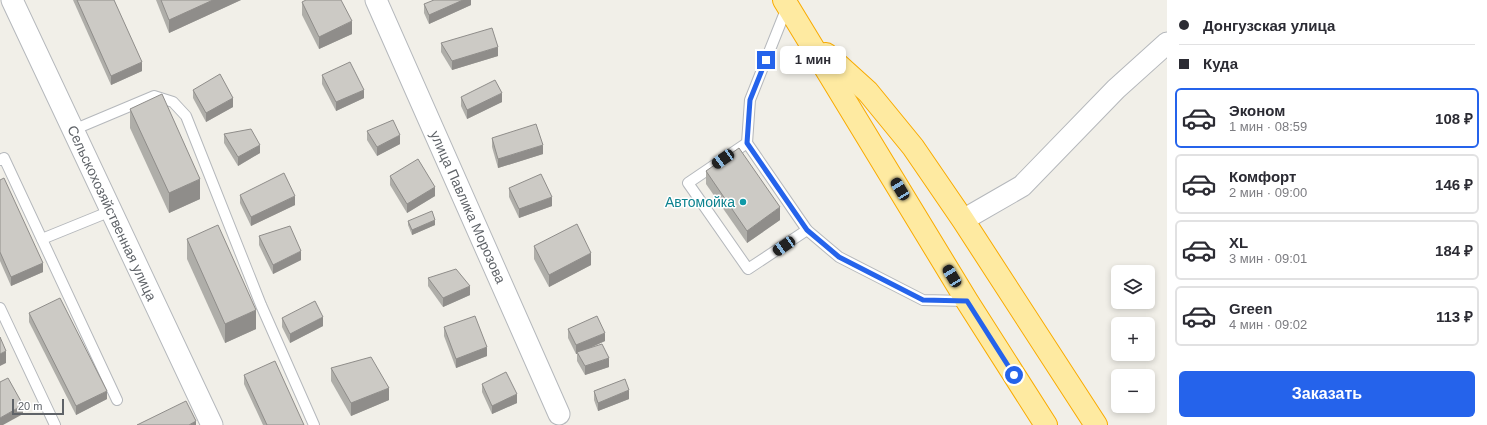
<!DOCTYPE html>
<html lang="ru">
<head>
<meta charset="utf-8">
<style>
	:root { --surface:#fff; --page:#f7f7f7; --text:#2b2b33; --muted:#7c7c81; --line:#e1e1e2; --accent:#2563eb }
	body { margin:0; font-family:Helvetica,sans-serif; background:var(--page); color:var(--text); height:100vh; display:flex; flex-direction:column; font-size:15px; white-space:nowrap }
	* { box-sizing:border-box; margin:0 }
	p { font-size:13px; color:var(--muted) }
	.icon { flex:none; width:22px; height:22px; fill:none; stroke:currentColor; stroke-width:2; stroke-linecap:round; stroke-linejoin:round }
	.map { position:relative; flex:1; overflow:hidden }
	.sheet { display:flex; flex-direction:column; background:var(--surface); width:320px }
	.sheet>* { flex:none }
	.top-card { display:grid; align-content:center; height:88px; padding:0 12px; background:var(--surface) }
	.buttons { position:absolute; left:1111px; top:265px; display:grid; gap:8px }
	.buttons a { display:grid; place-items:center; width:44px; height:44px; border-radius:6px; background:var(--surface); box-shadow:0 2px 6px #0003; font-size:20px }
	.scale { position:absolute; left:12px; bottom:10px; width:52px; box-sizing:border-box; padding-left:4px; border:2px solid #5f6368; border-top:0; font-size:11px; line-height:14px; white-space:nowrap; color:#5f6368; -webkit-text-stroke:3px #fff; paint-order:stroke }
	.end { position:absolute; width:18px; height:18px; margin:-9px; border:5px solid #2563eb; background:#fff; box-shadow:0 0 0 2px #fff }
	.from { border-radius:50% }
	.bubble { position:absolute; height:28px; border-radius:6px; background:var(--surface); box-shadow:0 2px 6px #0003; font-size:13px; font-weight:700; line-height:28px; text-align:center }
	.car { position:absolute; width:12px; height:24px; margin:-12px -6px; border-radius:5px; box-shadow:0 0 3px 1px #0007; background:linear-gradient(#222 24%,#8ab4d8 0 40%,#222 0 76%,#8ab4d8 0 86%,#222 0) }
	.top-card b { display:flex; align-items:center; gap:14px; height:38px; font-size:15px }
	.top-card b+b { border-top:1px solid var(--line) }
	.top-card i { width:10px; height:10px; background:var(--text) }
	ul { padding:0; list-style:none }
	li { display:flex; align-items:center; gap:12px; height:60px; margin:0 8px 6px; padding:0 4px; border:2px solid var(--line); border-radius:6px }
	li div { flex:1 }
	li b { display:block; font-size:15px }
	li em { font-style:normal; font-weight:700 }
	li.active { border-color:var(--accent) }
	li>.icon { width:36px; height:36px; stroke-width:1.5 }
	.cta { display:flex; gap:8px; margin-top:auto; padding:8px 12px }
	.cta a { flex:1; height:46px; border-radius:6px; background:var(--accent); color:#fff; font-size:16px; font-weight:700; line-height:46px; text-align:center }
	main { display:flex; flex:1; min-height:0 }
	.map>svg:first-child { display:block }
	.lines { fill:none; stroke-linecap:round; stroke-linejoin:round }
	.service-casing { stroke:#b5b8bc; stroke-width:12 }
	.minor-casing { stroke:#b5b8bc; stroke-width:23 }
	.trunk-casing { stroke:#f9ab00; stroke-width:24 }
	.service { stroke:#fff; stroke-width:10 }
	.minor { stroke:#fff; stroke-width:21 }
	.trunk { stroke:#feeaa1; stroke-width:22 }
	.wall { fill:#afaea9 }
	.shaded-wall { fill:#8f8d8a }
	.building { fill:#cccac5; stroke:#8f8d8a }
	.route { stroke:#2563eb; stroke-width:5 }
	.culture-dot { fill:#0f9aa8; stroke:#fff; stroke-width:1.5 }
	.labels { text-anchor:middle; stroke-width:3; stroke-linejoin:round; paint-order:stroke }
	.culture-label { font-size:14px; fill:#0d838f; stroke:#fff; text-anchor:end }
	.street-label { font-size:14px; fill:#5f6368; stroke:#fff }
</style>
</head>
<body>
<main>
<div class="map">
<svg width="1167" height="425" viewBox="0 0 1167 425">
	<rect width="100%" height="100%" fill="#f1efe8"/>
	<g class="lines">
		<!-- service casing -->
		<g class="service-casing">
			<g id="service">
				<polyline points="73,130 154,96 173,102 186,116 261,305 314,425"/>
				<polyline points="747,143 688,183 748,269 807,230 747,143 750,100 787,7"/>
				<polyline points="0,160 4,158 117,400"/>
				<polyline points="807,230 839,257 923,300 967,301"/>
				<polyline points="42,239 111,211"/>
				<polyline points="0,308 55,425"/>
			</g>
		</g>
		<!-- minor casing -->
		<g class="minor-casing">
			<g id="minor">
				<polyline points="12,0 212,425"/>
				<polyline points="376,0 559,414"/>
				<polyline points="963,220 1022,186 1116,89 1167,43"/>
			</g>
		</g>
		<!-- trunk casing -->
		<g class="trunk-casing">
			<g id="trunk">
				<polyline points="784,0 967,301 1046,425"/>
				<polyline points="826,54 868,92 913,147 963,220 1096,425"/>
			</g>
		</g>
		<!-- service -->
		<use href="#service" class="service"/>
		<!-- minor -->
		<use href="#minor" class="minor"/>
		<!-- trunk -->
		<use href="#trunk" class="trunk"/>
	</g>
	<!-- wall -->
	<g class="wall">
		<polygon points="73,0 114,0 142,71 111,85"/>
		<polygon points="156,0 241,0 169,33"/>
		<polygon points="471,0 471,5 429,24 424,13 424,4"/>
		<polygon points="302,2 352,34 319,49 302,15"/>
		<polygon points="441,43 498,56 452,70 441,52"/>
		<polygon points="322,75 364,98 336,111 322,84"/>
		<polygon points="193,90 233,107 206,122 193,98"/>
		<polygon points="461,97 502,102 467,119 461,106"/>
		<polygon points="130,109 200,199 169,213 130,128"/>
		<polygon points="367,131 400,144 377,156 367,140"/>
		<polygon points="224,134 260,153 238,166 224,143"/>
		<polygon points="492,138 543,154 498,168 492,147"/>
		<polygon points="706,171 780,220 747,243 706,184"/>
		<polygon points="390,176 435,196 407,213 390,185"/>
		<polygon points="0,180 43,272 11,286 0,261"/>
		<polygon points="509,188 552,206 519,218 509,197"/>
		<polygon points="240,195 295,205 251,226 240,203"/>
		<polygon points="408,221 435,225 412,235 408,225"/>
		<polygon points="259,236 301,260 273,274 259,245"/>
		<polygon points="187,239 256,329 225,343 187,259"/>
		<polygon points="534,246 591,265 549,287 534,259"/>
		<polygon points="428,278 470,295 443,307 428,286"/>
		<polygon points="29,313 107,399 76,415 29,322"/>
		<polygon points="282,318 323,326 290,343 282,327"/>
		<polygon points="444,327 487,356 456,368 444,336"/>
		<polygon points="568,329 605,341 588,349 609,367 585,375 577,361 577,354 576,354 568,338"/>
		<polygon points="331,368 389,400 351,416 331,381"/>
		<polygon points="244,375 304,425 263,425 244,384"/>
		<polygon points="482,384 517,403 492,414 482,392"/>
		<polygon points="594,391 629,399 598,411 594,400"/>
	</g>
	<!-- shaded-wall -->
	<g class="shaded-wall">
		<polygon points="213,0 241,0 169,33 169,20"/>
		<polygon points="463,0 471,0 471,5 429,24 429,15"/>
		<polygon points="352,21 352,34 319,49 319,37"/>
		<polygon points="498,47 498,56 452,70 452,61"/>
		<polygon points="142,62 142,71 111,85 111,76"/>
		<polygon points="364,90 364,98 336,111 336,102"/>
		<polygon points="502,93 502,102 467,119 467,110"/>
		<polygon points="233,98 233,107 206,122 206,113"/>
		<polygon points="400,135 400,144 377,156 377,147"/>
		<polygon points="260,145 260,153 238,166 238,157"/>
		<polygon points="543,145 543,154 498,168 498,159"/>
		<polygon points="200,179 200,199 169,213 169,193"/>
		<polygon points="435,187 435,196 407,213 407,204"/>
		<polygon points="295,196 295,205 251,226 251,217"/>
		<polygon points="552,197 552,206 519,218 519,209"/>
		<polygon points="780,207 780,220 747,243 747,231"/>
		<polygon points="435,220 435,225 412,235 412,230"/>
		<polygon points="301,251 301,260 273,274 273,265"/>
		<polygon points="591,253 591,265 549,287 549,275"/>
		<polygon points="43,263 43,272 11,286 11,277"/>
		<polygon points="470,286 470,295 443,307 443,298"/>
		<polygon points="256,310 256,329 225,343 225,324"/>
		<polygon points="323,317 323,326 290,343 290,334"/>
		<polygon points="605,333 605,341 578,353 577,352 577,354 576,354 576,345"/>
		<polygon points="487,347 487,356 456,368 456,359"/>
		<polygon points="6,351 6,363 0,366 0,354"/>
		<polygon points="609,358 609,367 585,375 585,366"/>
		<polygon points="389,388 389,400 351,416 351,403"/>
		<polygon points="629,390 629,399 598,411 598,403"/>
		<polygon points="107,391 107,399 76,415 76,406"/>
		<polygon points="517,394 517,403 492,414 492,406"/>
		<polygon points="23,405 23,414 3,425 0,425 0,418"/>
		<polygon points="196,421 196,425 189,425"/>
	</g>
	<!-- building -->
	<g class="building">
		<polygon points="77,0 114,0 142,62 111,76"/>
		<polygon points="161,0 213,0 169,20"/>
		<polygon points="306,0 341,0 352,21 319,37 302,2"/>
		<polygon points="434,0 463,0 429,15 424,4"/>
		<polygon points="492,28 498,47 452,61 441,43"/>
		<polygon points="350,62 364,90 336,102 322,75"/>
		<polygon points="220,74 233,98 206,113 193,90"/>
		<polygon points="495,80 502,93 467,110 461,97"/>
		<polygon points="162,94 200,179 169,193 130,109"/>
		<polygon points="393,120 400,135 377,147 367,131"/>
		<polygon points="536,124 543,145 498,159 492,138"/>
		<polygon points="251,129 260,145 238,157 224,134"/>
		<polygon points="739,148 780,207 747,231 706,171"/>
		<polygon points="418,159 435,187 407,204 390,176"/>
		<polygon points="284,173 295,196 251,217 240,195"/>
		<polygon points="541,174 552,197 519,209 509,188"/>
		<polygon points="4,178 43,263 11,277 0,252 0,180"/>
		<polygon points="432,211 435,220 412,230 408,221"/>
		<polygon points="577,224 591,253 549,275 534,246"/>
		<polygon points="218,225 256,310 225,324 187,239"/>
		<polygon points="290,226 301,251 273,265 259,236"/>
		<polygon points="456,269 470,286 443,298 428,278"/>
		<polygon points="60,298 107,391 76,406 29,313"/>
		<polygon points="315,301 323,317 290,334 282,318"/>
		<polygon points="475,316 487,347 456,359 444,327"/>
		<polygon points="597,316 605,333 576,345 568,329"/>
		<polygon points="0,337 6,351 0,354"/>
		<polygon points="602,344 609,358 585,366 577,352"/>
		<polygon points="371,357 389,388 351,403 331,368"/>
		<polygon points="275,361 304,425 267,425 244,375"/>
		<polygon points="506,372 517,394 492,406 482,384"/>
		<polygon points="8,378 23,405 0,418 0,382"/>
		<polygon points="625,379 629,390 598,403 594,391"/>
		<polygon points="186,401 196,421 189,425 137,425"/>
	</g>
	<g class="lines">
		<!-- route -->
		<polyline class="route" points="766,60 750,100 747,143 807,230 839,257 923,300 967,301 1014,375"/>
	</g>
	<!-- markers -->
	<circle class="culture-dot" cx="743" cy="202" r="4"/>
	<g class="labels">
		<!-- culture labels -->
		<g class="culture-label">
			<text x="735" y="207">Автомойка</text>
		</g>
		<!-- street labels -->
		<g class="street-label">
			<text transform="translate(468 207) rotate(66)" y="5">улица Павлика Морозова</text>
			<text transform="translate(112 213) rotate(65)" y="5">Сельскохозяйственная улица</text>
		</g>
	</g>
</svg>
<div class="buttons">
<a><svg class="icon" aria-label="layers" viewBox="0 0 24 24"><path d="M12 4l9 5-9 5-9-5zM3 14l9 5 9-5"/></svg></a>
<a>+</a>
<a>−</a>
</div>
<div class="scale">20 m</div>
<i class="end from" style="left:1014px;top:375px"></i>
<i class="end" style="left:766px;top:60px"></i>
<div class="bubble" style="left:780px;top:46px;width:66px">1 мин</div>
<i class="car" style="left:723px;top:159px;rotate:235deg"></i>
<i class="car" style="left:900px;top:189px;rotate:329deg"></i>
<i class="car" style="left:784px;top:246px;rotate:236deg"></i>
<i class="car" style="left:952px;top:276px;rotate:329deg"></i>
</div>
<section class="sheet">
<div class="top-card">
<b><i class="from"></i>Донгузская улица</b>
<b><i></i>Куда</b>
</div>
<ul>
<li class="active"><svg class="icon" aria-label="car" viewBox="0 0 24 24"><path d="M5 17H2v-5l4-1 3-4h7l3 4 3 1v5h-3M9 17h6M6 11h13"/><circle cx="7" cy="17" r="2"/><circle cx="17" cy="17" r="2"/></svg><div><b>Эконом</b><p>1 мин · 08:59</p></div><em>108 ₽</em></li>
<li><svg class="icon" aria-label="car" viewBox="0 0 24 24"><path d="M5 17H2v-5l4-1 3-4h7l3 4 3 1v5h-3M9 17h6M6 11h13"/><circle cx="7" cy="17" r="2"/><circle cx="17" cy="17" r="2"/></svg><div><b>Комфорт</b><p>2 мин · 09:00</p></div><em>146 ₽</em></li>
<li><svg class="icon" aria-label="car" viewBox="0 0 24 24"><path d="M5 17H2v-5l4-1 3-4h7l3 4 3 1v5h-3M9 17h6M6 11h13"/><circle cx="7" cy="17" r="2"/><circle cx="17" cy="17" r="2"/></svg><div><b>XL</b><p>3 мин · 09:01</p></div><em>184 ₽</em></li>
<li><svg class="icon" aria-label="car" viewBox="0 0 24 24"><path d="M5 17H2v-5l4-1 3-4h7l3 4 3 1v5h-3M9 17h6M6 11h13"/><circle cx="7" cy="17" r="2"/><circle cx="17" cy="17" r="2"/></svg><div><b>Green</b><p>4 мин · 09:02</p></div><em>113 ₽</em></li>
</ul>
<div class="cta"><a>Заказать</a></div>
</section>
</main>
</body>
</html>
